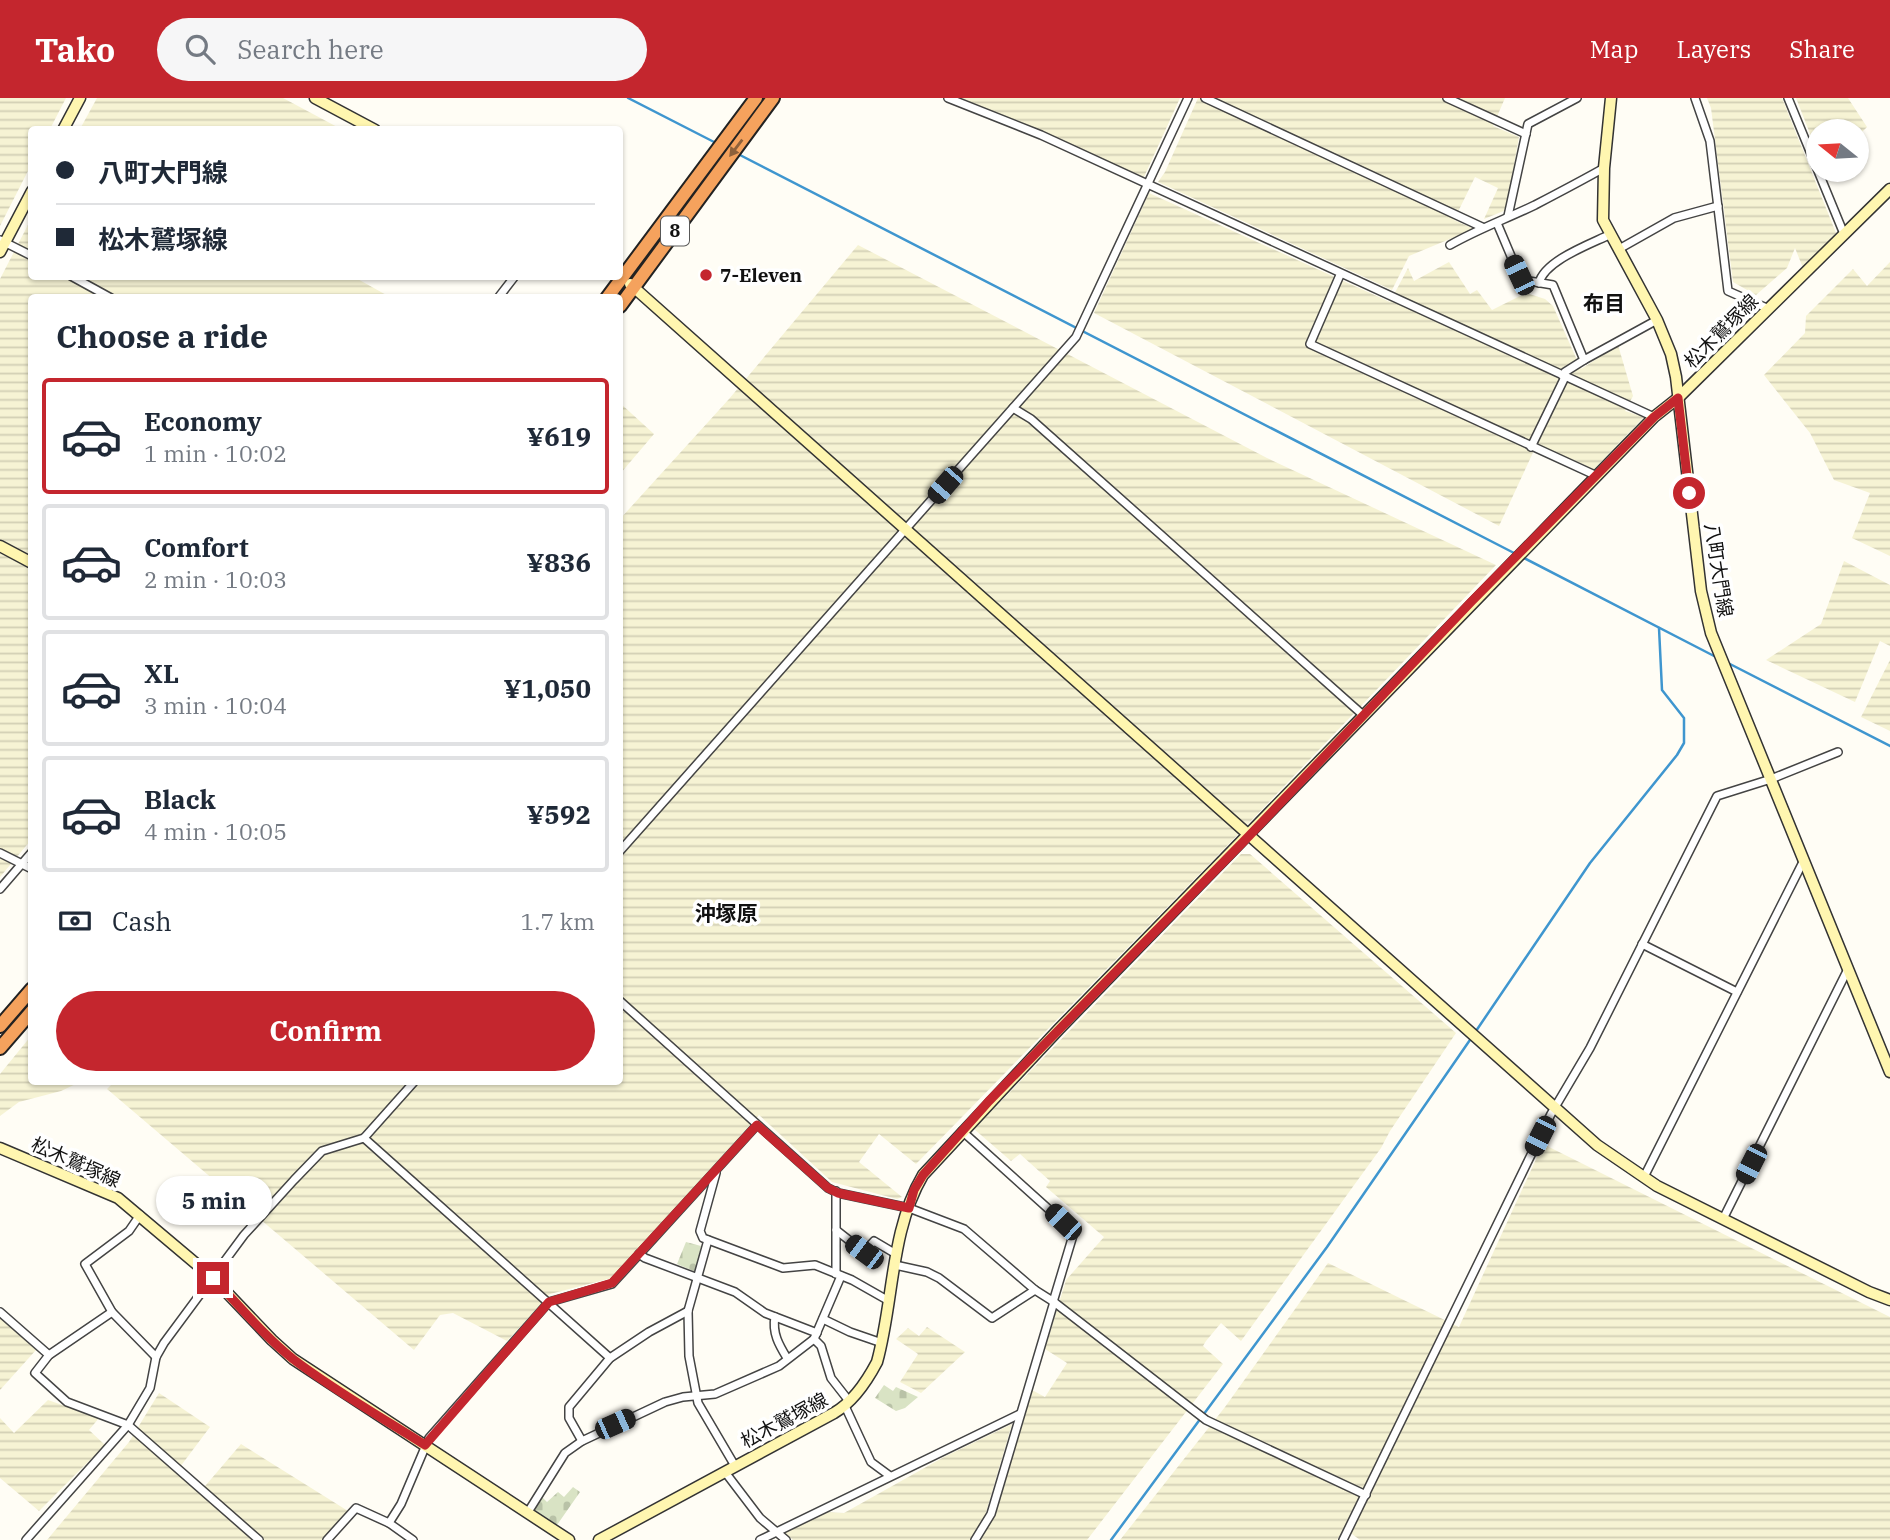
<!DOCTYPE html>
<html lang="en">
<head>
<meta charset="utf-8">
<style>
	:root { --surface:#fff; --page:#f6f6f7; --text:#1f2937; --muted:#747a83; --line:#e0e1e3; --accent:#c4262e }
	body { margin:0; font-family:"IBM Plex Serif","Noto Sans JP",serif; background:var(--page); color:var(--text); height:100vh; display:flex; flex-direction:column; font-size:26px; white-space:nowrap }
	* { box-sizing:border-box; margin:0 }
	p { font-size:23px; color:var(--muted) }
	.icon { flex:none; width:38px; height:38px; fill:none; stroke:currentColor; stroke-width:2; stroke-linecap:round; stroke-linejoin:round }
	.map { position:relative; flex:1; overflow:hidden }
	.sheet { position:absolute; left:28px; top:196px; width:595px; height:791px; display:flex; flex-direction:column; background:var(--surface); border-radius:7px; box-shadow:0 2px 5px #0004 }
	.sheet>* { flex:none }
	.banner { position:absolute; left:28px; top:28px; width:595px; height:154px; border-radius:7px; box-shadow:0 2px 5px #0004; display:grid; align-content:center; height:154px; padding:0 28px; background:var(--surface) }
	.needle { width:46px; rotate:288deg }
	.fabs { position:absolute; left:1806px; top:21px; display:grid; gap:14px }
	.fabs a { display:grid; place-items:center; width:63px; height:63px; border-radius:50%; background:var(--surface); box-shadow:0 2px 5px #0004; font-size:35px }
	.end { position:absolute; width:32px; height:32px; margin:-16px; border:9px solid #c4262e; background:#fff; box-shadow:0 0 0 4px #fff }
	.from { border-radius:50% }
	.bubble { position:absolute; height:49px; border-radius:24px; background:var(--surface); box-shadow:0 2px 5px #0004; font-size:23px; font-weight:800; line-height:49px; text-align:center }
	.car { position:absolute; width:21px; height:42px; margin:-21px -10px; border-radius:9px; box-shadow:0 0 5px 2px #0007; background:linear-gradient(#222 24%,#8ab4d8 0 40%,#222 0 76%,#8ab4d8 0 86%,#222 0) }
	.banner b { display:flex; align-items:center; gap:24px; height:66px; font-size:26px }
	.banner b+b { border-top:2px solid var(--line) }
	.banner i { width:18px; height:18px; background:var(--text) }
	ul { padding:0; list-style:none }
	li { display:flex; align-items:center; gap:21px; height:116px; margin:0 14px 10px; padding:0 14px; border:4px solid var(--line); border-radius:7px }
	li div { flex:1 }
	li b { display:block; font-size:26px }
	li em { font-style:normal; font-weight:800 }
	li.on { border-color:var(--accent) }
	li>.icon { width:63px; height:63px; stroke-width:1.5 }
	h2 { padding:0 28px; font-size:32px; line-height:84px }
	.pay { display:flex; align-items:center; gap:18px; height:77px; padding:0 28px; font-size:26px }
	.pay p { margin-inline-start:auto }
	.primary-button { display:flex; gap:14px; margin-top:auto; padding:14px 28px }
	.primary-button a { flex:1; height:80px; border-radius:42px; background:var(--accent); color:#fff; font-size:28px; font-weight:800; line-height:80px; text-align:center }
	header { display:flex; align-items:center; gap:42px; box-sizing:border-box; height:98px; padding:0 35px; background:var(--accent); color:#fff }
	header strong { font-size:33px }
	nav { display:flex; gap:38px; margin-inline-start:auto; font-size:24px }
	.search { width:490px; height:63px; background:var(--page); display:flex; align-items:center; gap:18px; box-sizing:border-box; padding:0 24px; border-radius:38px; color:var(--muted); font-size:26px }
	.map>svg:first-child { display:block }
	.farmland { fill:url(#farmland-rules) }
	.cemetery { fill:url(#cemetery-stones) }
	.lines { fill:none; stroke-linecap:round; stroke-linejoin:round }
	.stream { stroke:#3f96cf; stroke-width:2.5 }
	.street-casing { stroke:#444; stroke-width:10 }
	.secondary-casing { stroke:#333; stroke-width:13 }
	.highway-casing { stroke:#222; stroke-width:16 }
	.street { stroke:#fff; stroke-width:7 }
	.secondary { stroke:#fff6b0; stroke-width:10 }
	.highway { stroke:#f5a25d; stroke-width:12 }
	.oneway { fill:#8e613b }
	.route { stroke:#c4262e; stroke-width:9 }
	.poi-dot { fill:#c4262e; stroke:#fff; stroke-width:2.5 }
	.labels { text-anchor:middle; stroke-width:7; stroke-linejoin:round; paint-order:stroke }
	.shield { fill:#fff; stroke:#585858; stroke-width:2 }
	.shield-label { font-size:18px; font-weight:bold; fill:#111 }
	.poi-label { font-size:19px; font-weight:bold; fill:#111; stroke:#fff; text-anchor:start }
	.street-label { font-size:19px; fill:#111; stroke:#fff }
	.neighbourhood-label { font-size:21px; font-weight:bold; fill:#111; stroke:#fff }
</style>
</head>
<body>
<header>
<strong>Tako</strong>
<div class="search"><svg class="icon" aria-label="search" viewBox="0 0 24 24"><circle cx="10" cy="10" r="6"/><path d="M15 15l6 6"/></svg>Search here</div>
<nav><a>Map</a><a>Layers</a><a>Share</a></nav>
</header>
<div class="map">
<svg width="1890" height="1442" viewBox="0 0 1890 1442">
	<defs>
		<pattern id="farmland-rules" width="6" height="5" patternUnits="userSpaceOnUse" patternTransform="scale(1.75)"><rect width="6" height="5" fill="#f6f3d4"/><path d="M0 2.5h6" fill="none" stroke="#d2cfb5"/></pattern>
		<pattern id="cemetery-stones" width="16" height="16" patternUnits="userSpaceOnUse" patternTransform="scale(1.75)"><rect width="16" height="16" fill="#d9e3c4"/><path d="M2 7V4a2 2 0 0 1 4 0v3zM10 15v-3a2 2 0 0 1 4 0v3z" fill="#b9c2a7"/></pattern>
	</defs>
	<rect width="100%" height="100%" fill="#fffdf5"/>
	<!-- farmland -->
	<g class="farmland">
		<polygon points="0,0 66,0 50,31 32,32 31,67 0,128"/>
		<polygon points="97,0 283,0 341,31 80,31"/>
		<polygon points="961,0 1180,0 1144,79"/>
		<polygon points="1198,0 1505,0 1493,28 1519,39 1506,112 1484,121 1498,90 1475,79 1454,122 1474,131 1409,158 1392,192 1158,84 1165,74"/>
		<polygon points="1707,0 1782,0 1836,135 1803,170 1795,150 1787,170 1756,197 1733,184 1711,10"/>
		<polygon points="1796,0 1848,0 1867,29 1857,39 1857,33 1818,33 1818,56"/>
		<polygon points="1149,95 1390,204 1408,170 1414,183 1449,164 1470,196 1477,192 1492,212 1526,195 1545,201 1553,208 1581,271 1618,247 1633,298 1625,313 1644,319 1594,371 1537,346 1499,428 1094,215"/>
		<polygon points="31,121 32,178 354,179 390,199 32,200 31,742 0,779 0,181"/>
		<polygon points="858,147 1267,360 1496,467 1224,751 916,1066 879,1036 859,1064 902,1099 897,1101 832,1084 759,1017 612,1180 550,1196 507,1243 453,1215 440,1217 414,1252 107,991 114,984 620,984 620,421 729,301"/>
		<polygon points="1890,164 1890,458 1852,440 1870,395 1834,382 1810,335 1764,277 1805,235 1806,218 1853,171 1867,188"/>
		<polygon points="620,305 654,336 620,376"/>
		<polygon points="1844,463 1890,487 1890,548 1880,543 1855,604 1766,562 1821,526"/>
		<polygon points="1890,562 1890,633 1861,619"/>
		<polygon points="1241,756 1250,756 1456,935 1390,1033 1381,1050 1241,1243 1221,1225 1206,1243 1203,1248 1223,1266 1087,1442 980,1442 987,1430 1032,1292 1045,1299 1067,1265 1045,1251 1066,1182 1104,1139 1046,1089 1050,1083 1020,1056 1011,1063 974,1031"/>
		<polygon points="31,938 32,984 80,984 61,993 19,1004 0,1018 0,976"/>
		<polygon points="1543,1046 1890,1219 1890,1442 1360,1442 1344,1430 1337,1442 1120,1442 1225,1309 1328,1165 1459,1229"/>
		<polygon points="0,1220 36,1252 0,1292"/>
		<polygon points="927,1229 965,1254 921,1295 900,1284 918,1256 896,1241 908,1230 919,1238"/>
		<polygon points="159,1295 210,1329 177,1373 200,1394 241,1346 348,1413 322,1442 47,1442 129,1344"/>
		<polygon points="48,1302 99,1320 89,1332 105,1347 39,1413 0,1380 0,1320 14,1335"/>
		<polygon points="1012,1326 985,1418 970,1442 793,1442 785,1435 827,1414 844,1415 944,1359"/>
	</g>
	<!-- cemetery -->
	<g class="cemetery">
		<polygon points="686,1144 701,1148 696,1174 677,1166"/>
		<polygon points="884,1287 893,1293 896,1289 918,1299 905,1310 896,1313 875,1300"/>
		<polygon points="573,1389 580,1394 557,1427 533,1411 542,1399 547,1404 558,1394 564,1399"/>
	</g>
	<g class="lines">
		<!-- stream -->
		<g class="stream">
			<polyline points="628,0 716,45"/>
			<polyline points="738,56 1516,456"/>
			<polyline points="1522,459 1716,559"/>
			<polyline points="1728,565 1890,648"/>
			<polyline points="1476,933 1590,765 1677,657 1684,645 1684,620 1662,592 1659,530"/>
			<polyline points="1111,1442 1327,1149 1472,939"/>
		</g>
		<!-- street casing -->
		<g class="street-casing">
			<g id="street">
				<polyline points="948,0 1041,37 1654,319"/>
				<polyline points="1205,0 1482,129"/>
				<polyline points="1447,0 1526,36"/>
				<polyline points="1695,0 1710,43 1728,193 1769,211"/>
				<polyline points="1788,0 1844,136"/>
				<polyline points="1508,118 1528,26 1577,0"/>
				<polyline points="1497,125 1519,177 1529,183 1553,187 1584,262 1657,222"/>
				<polyline points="0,142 32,158"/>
				<path d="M 1450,147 C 1478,131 1506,121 1535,107 C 1558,95 1581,83 1604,70"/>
				<polyline points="1619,151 1674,120 1718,108"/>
				<polyline points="1340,177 1310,246 1597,378"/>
				<polyline points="71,178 111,200"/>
				<path d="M 1539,185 C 1545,162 1591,146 1611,136"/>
				<polyline points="498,200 515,178"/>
				<polyline points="1563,278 1565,274 1584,262"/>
				<polyline points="1013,310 1031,321 1363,617"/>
				<polyline points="1531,349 1565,279"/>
				<polyline points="620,753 1076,239 1188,0"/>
				<polyline points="0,755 32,771"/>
				<polyline points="0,791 32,754"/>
				<polyline points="1642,846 1737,894"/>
				<polyline points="620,903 828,1090 838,1095 909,1110 964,1131 1035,1192 1054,1204 1206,1322 1366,1397"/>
				<polyline points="962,1033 1074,1134 1053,1204"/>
				<polyline points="364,1040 610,1260"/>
				<polyline points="716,1075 700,1133 703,1140 783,1170 815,1167 852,1182 889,1203"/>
				<polyline points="1644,1079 1804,762"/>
				<polyline points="140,1117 129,1133 85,1166 112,1214 156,1259"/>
				<polyline points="1723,1121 1848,871"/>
				<polyline points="836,1132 864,1154 874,1143 896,1156"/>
				<polyline points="708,1142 688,1213 689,1258 698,1305 735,1368"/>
				<polyline points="639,1156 645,1160 735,1194 765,1215 817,1235"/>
				<polyline points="895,1167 927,1174 939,1180 992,1220 1035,1192"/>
				<polyline points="836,1176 836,1093"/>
				<polyline points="0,1214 49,1257"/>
				<polyline points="112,1214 49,1257 35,1275 67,1304 128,1327 259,1442"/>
				<path d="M 775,1219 C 772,1235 779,1247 787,1260"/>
				<polyline points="823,1221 850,1234 882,1245"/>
				<polyline points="814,1241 821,1248 831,1280 849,1303"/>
				<polyline points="845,1308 871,1364 890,1378"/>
				<polyline points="582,1343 569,1320 569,1309 610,1260 649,1234 688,1213"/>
				<polyline points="725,1374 760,1420 786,1442"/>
				<polyline points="528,1414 565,1355 582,1343 665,1304 683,1299 715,1296 779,1268 814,1241 841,1178"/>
				<polyline points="26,1442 128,1327 150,1290 156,1259 164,1245 244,1137 294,1082 322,1053 364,1040 414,984"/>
				<polyline points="327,1442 356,1410 389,1425"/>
				<polyline points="413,1442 389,1425 401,1406 429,1340 549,1204 612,1186 757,1027"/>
				<polyline points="760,1442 1020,1316"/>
				<polyline points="975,1442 991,1416 1054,1204"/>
				<polyline points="1343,1442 1551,1016 1590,950 1717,698 1771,681 1838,654"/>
			</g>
		</g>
		<!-- secondary casing -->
		<g class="secondary-casing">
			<g id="secondary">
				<polyline points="315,0 375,32"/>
				<polyline points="1611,0 1604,70 1603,122 1657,222 1671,256 1676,279 1701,493 1711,535 1890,974"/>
				<polyline points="63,32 80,0"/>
				<polyline points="0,154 32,93"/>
				<polyline points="630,186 1597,1047 1657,1088 1869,1194 1890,1202"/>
				<polyline points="0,448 32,465"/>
				<polyline points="0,1050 118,1100 213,1180 272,1242 293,1261 569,1442"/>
				<path d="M 599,1442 L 834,1315 C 853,1304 867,1283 877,1264 C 894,1203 890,1133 923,1077 L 1059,931 L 1654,319 L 1678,300 L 1890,91"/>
			</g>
		</g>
		<!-- highway casing -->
		<g class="highway-casing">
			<g id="highway">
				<polyline points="607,200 756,0"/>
				<polyline points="620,208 773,0"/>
				<polyline points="0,928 32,891"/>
				<polyline points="0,950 32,913"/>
			</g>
		</g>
		<!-- street -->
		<use href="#street" class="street"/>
		<!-- secondary -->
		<use href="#secondary" class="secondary"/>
		<!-- highway -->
		<use href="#highway" class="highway"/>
	</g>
	<!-- one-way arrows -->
	<defs><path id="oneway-solid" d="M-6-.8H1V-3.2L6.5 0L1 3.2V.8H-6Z" transform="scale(1.75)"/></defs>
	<use class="oneway" href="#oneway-solid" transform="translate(736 50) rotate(127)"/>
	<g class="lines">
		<!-- route -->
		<path class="route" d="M 213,1180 C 239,1207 263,1237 293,1261 C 335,1293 381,1319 425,1347 L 549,1204 L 612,1185 L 757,1027 L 828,1090 L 838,1095 L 909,1110 L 914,1092 L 923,1077 L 989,1003 L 1249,738 L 1471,504 L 1654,319 L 1678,300 L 1689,395"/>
	</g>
	<!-- markers -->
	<circle class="poi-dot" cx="706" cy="177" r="7"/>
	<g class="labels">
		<!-- shield labels -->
		<rect class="shield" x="661" y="118.5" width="28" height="29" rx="5"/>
		<g class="shield-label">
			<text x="675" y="139">8</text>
		</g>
		<!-- poi labels -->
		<g class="poi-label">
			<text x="720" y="184">7-Eleven</text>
		</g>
		<!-- street labels -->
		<g class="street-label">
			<text transform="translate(1721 233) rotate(-45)" y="7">松木鷲塚線</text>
			<text transform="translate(1719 472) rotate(81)" y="7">八町大門線</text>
			<text transform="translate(76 1064) rotate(24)" y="7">松木鷲塚線</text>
			<text transform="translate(784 1322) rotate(-28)" y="7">松木鷲塚線</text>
		</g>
		<!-- neighbourhood labels -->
		<g class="neighbourhood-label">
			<text x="1604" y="213">布目</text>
			<text x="726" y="823">沖塚原</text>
		</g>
	</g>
</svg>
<div class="fabs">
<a><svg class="needle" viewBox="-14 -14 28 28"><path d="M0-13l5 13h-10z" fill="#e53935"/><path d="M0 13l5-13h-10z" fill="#747a83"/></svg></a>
</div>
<i class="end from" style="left:1689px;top:395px"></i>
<i class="end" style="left:213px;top:1180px"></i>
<div class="bubble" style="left:156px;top:1078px;width:116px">5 min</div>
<i class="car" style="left:1519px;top:177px;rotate:335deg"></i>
<i class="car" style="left:945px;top:387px;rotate:221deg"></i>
<i class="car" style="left:1540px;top:1038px;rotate:207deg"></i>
<i class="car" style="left:1751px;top:1066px;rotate:207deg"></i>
<i class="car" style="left:1063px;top:1124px;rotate:314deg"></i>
<i class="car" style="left:864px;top:1154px;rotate:307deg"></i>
<i class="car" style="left:615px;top:1326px;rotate:66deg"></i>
<div class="banner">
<b><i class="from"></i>八町大門線</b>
<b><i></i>松木鷲塚線</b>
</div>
<section class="sheet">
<h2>Choose a ride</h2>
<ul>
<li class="on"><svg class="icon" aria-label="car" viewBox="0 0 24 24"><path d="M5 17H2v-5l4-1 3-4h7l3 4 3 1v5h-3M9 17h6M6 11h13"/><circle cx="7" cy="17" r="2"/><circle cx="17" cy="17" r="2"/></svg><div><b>Economy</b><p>1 min · 10:02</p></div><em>¥619</em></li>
<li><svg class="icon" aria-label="car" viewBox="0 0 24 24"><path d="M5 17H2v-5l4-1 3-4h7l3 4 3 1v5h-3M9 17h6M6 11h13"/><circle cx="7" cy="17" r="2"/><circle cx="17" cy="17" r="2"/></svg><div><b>Comfort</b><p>2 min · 10:03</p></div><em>¥836</em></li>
<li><svg class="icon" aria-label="car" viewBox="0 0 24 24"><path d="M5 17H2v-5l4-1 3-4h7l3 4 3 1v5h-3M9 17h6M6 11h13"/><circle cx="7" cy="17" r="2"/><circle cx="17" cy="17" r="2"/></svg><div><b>XL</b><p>3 min · 10:04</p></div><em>¥1,050</em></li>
<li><svg class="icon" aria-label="car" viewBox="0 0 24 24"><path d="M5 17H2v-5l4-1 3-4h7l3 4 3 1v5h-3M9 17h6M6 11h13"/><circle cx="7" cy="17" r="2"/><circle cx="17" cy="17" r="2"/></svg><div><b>Black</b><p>4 min · 10:05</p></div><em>¥592</em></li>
</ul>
<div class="pay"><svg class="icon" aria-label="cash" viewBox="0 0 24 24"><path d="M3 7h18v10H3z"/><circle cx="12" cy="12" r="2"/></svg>Cash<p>1.7 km</p></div>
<div class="primary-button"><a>Confirm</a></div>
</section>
</div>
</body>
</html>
